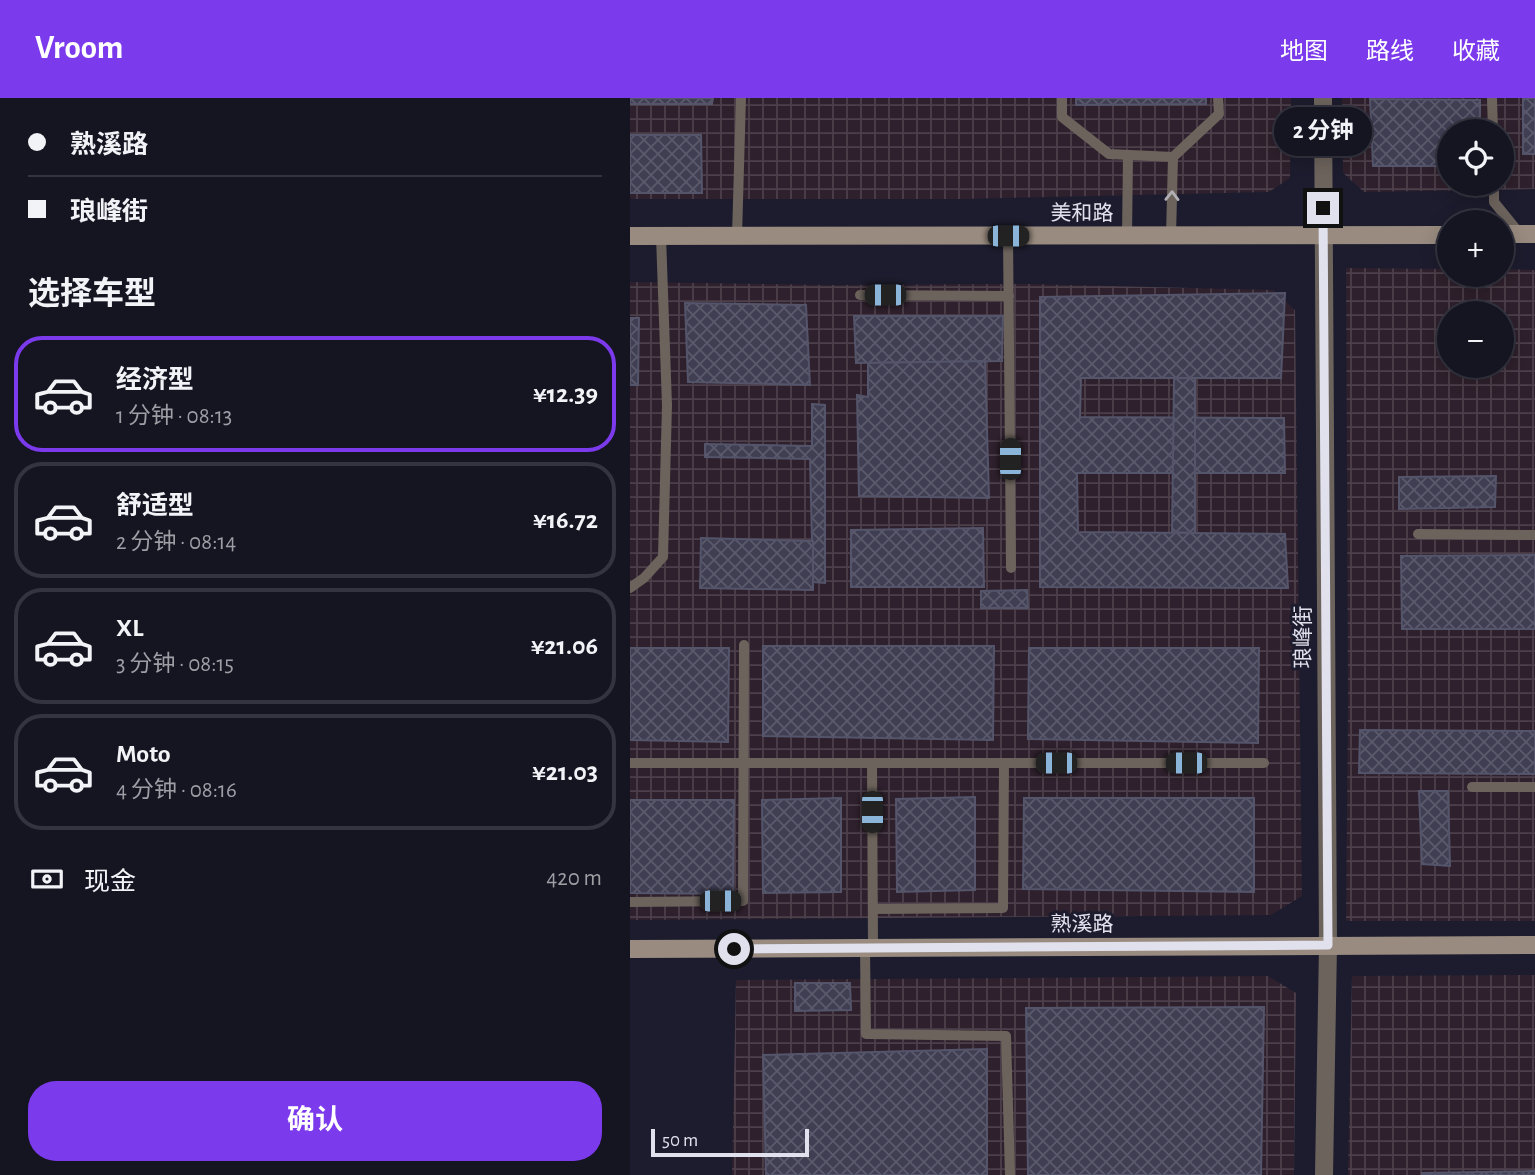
<!DOCTYPE html>
<html lang="zh">
<head>
<meta charset="utf-8">
<style>
	:root { --surface:#151522; --page:#22222f; --text:#f1f3f6; --muted:#9d9fa5; --line:#343440; --accent:#7c3aed }
	body { margin:0; font-family:"Alegreya Sans","Noto Sans SC",sans-serif; background:var(--page); color:var(--text); height:100vh; display:flex; flex-direction:column; font-size:26px; white-space:nowrap }
	* { box-sizing:border-box; margin:0 }
	p { font-size:23px; color:var(--muted) }
	.icon { flex:none; width:38px; height:38px; fill:none; stroke:currentColor; stroke-width:2; stroke-linecap:round; stroke-linejoin:round }
	.map { position:relative; flex:1; overflow:hidden }
	.drawer { display:flex; flex-direction:column; background:var(--surface); width:630px }
	.drawer>* { flex:none }
	.guide { display:grid; align-content:center; height:154px; padding:0 28px; background:var(--surface) }
	.controls { position:absolute; left:807px; top:21px; display:grid; gap:14px }
	.controls a { display:grid; place-items:center; width:77px; height:77px; border-radius:50%; background:var(--surface); box-shadow:0 4px 18px #0003,0 0 0 2px var(--line); font-size:35px }
	.scale { position:absolute; left:21px; bottom:18px; width:158px; box-sizing:border-box; padding-left:7px; border:4px solid #e1e1ee; border-top:0; font-size:19px; line-height:24px; white-space:nowrap; color:#e1e1ee; -webkit-text-stroke:5px #1c1c2e; paint-order:stroke }
	.end { position:absolute; width:32px; height:32px; margin:-16px; border:9px solid #e1e1ee; background:#111; box-shadow:0 0 0 4px #111 }
	.from { border-radius:50% }
	.bubble { position:absolute; height:49px; border-radius:24px; background:var(--surface); box-shadow:0 4px 18px #0003,0 0 0 2px var(--line); font-size:23px; font-weight:700; line-height:49px; text-align:center }
	.car { position:absolute; width:21px; height:42px; margin:-21px -10px; border-radius:9px; box-shadow:0 0 5px 2px #0007; background:linear-gradient(#222 24%,#8ab4d8 0 40%,#222 0 76%,#8ab4d8 0 86%,#222 0) }
	.guide b { display:flex; align-items:center; gap:24px; height:66px; font-size:26px }
	.guide b+b { border-top:2px solid var(--line) }
	.guide i { width:18px; height:18px; background:var(--text) }
	ul { padding:0; list-style:none }
	li { display:flex; align-items:center; gap:21px; height:116px; margin:0 14px 10px; padding:0 14px; border:4px solid var(--line); border-radius:28px }
	li div { flex:1 }
	li b { display:block; font-size:26px }
	li em { font-style:normal; font-weight:700 }
	li.selected { border-color:var(--accent) }
	li>.icon { width:63px; height:63px; stroke-width:1.5 }
	h2 { padding:0 28px; font-size:32px; line-height:84px }
	.pay { display:flex; align-items:center; gap:18px; height:77px; padding:0 28px; font-size:26px }
	.pay p { margin-inline-start:auto }
	.cta { display:flex; gap:14px; margin-top:auto; padding:14px 28px }
	.cta a { flex:1; height:80px; border-radius:28px; background:var(--accent); color:#fff; font-size:28px; font-weight:700; line-height:80px; text-align:center }
	header { display:flex; align-items:center; gap:42px; box-sizing:border-box; height:98px; padding:0 35px; background:var(--accent); color:#fff }
	header strong { font-size:33px }
	nav { display:flex; gap:38px; margin-inline-start:auto; font-size:24px }
	main { display:flex; flex:1; min-height:0 }
	.map>svg:first-child { display:block }
	.industrial { fill:url(#industrial-grid); fill-rule:evenodd }
	.building { fill:url(#building-cross-hatch); stroke:#54546a; stroke-width:2 }
	.lines { fill:none; stroke-linecap:round; stroke-linejoin:round }
	.lane { stroke:#6c635c; stroke-width:10 }
	.street { stroke:#6c635c; stroke-width:18 }
	.secondary { stroke:#998b7f; stroke-width:18 }
	.oneway { stroke:#b2afb4 }
	.route { stroke:#e1e1ee; stroke-width:9 }
	.labels { text-anchor:middle; stroke-width:6; stroke-linejoin:round; paint-order:stroke }
	.street-label { font-size:21px; fill:#e1e1ee; stroke:#1c1c2e }
</style>
</head>
<body>
<header>
<strong>Vroom</strong>
<nav><a>地图</a><a>路线</a><a>收藏</a></nav>
</header>
<main>
<section class="drawer">
<div class="guide">
<b><i class="from"></i>熟溪路</b>
<b><i></i>琅峰街</b>
</div>
<h2>选择车型</h2>
<ul>
<li class="selected"><svg class="icon" aria-label="car" viewBox="0 0 24 24"><path d="M5 17H2v-5l4-1 3-4h7l3 4 3 1v5h-3M9 17h6M6 11h13"/><circle cx="7" cy="17" r="2"/><circle cx="17" cy="17" r="2"/></svg><div><b>经济型</b><p>1 分钟 · 08:13</p></div><em>¥12.39</em></li>
<li><svg class="icon" aria-label="car" viewBox="0 0 24 24"><path d="M5 17H2v-5l4-1 3-4h7l3 4 3 1v5h-3M9 17h6M6 11h13"/><circle cx="7" cy="17" r="2"/><circle cx="17" cy="17" r="2"/></svg><div><b>舒适型</b><p>2 分钟 · 08:14</p></div><em>¥16.72</em></li>
<li><svg class="icon" aria-label="car" viewBox="0 0 24 24"><path d="M5 17H2v-5l4-1 3-4h7l3 4 3 1v5h-3M9 17h6M6 11h13"/><circle cx="7" cy="17" r="2"/><circle cx="17" cy="17" r="2"/></svg><div><b>XL</b><p>3 分钟 · 08:15</p></div><em>¥21.06</em></li>
<li><svg class="icon" aria-label="car" viewBox="0 0 24 24"><path d="M5 17H2v-5l4-1 3-4h7l3 4 3 1v5h-3M9 17h6M6 11h13"/><circle cx="7" cy="17" r="2"/><circle cx="17" cy="17" r="2"/></svg><div><b>Moto</b><p>4 分钟 · 08:16</p></div><em>¥21.03</em></li>
</ul>
<div class="pay"><svg class="icon" aria-label="cash" viewBox="0 0 24 24"><path d="M3 7h18v10H3z"/><circle cx="12" cy="12" r="2"/></svg>现金<p>420 m</p></div>
<div class="cta"><a>确认</a></div>
</section>
<div class="map">
<svg width="905" height="1077" viewBox="0 0 905 1077">
	<defs>
		<pattern id="industrial-grid" width="8" height="8" patternUnits="userSpaceOnUse" patternTransform="scale(1.75)"><rect width="8" height="8" fill="#2e202c"/><path d="M0 4h8M4 0v8" fill="none" stroke="#4c404b"/></pattern>
		<pattern id="building-cross-hatch" width="8" height="8" patternUnits="userSpaceOnUse" patternTransform="scale(1.75)"><rect width="8" height="8" fill="#3f3e53"/><path d="M0 0l8 8M0 8l8-8" fill="none" stroke="#5a5a6c"/></pattern>
	</defs>
	<rect width="100%" height="100%" fill="#1c1c2e"/>
	<!-- industrial -->
	<g class="industrial">
		<polygon points="0,0 661,0 660,80 639,94 333,101 0,101"/>
		<path d="M 712,0 L 905,0 L 905,91 L 734,94 L 713,75 ZM 819,33 L 872,33 L 872,86 L 819,86 Z"/>
		<path d="M 716,170 L 819,171 L 819,177 L 872,177 L 872,171 L 905,172 L 905,823 L 716,823 L 718,604 ZM 819,215 L 872,215 L 872,268 L 819,268 Z"/>
		<polygon points="0,184 202,187 399,186 643,192 665,212 672,798 641,817 0,822"/>
		<polygon points="905,877 905,1077 718,1077 722,878"/>
		<polygon points="638,878 666,895 664,1077 102,1077 106,882"/>
	</g>
	<!-- building -->
	<g class="building">
		<polygon points="0,0 83,0 82,6 0,6"/>
		<polygon points="446,0 576,0 576,6 446,7"/>
		<rect x="893" y="0" width="12" height="56"/>
		<polygon points="740,1 850,2 850,33 819,33 819,68 743,68"/>
		<polygon points="0,37 71,37 72,95 0,95"/>
		<polygon points="655,195 651,280 451,280 450,319 654,320 655,375 447,375 448,434 655,436 658,490 410,489 410,199"/>
		<polygon points="55,205 176,207 180,287 58,284"/>
		<polygon points="224,218 373,218 372,263 226,265"/>
		<polygon points="0,220 9,220 8,287 0,287"/>
		<polygon points="355,263 359,400 229,398 227,297 238,299 238,265"/>
		<polygon points="544,280 565,280 565,435 542,434"/>
		<polygon points="182,306 195,307 195,485 183,484 180,361 75,359 75,346 182,348"/>
		<polygon points="866,378 865,409 769,411 769,379"/>
		<polygon points="353,430 354,489 221,489 221,432"/>
		<polygon points="71,440 183,443 183,492 70,490"/>
		<polygon points="905,457 905,531 772,531 771,458"/>
		<polygon points="397,492 398,510 351,510 351,493"/>
		<polygon points="133,548 364,548 363,642 133,638"/>
		<polygon points="0,550 99,550 98,644 0,642"/>
		<polygon points="399,550 629,550 628,645 398,641"/>
		<polygon points="730,632 905,633 905,676 729,675"/>
		<polygon points="789,693 818,693 820,768 792,766"/>
		<polygon points="345,699 345,792 267,794 266,701"/>
		<polygon points="211,700 211,794 133,795 132,702"/>
		<polygon points="394,700 624,700 624,794 393,791"/>
		<polygon points="0,702 104,702 103,796 0,795"/>
		<polygon points="165,885 220,885 221,912 165,913"/>
		<polygon points="634,909 631,1077 398,1077 396,910"/>
		<polygon points="357,951 357,1077 136,1077 133,957"/>
		<polygon points="905,1073 905,1077 792,1077 792,1075"/>
	</g>
	<g class="lines">
		<!-- lane -->
		<g class="lane">
			<polyline points="432,0 432,19 479,56 543,59"/>
			<polyline points="862,0 863,33"/>
			<polyline points="864,86 864,104 890,136"/>
			<polyline points="107,138 111,0"/>
			<polyline points="378,138 381,470"/>
			<polyline points="497,138 498,57"/>
			<polyline points="541,138 543,59 589,16 588,0"/>
			<polyline points="230,197 379,198"/>
			<polyline points="788,436 905,437"/>
			<polyline points="0,490 14,480 33,459 37,307 31,138"/>
			<polyline points="0,665 634,665"/>
			<polyline points="242,665 243,850"/>
			<polyline points="842,689 905,689"/>
			<polyline points="0,804 113,803 114,547"/>
			<polyline points="243,811 373,810 374,665"/>
			<polyline points="235,850 236,936 376,938 380,1077"/>
		</g>
		<!-- street -->
		<polyline class="street" points="693,0 698,847 694,1077"/>
		<!-- secondary -->
		<g class="secondary">
			<polyline points="872,136 905,136"/>
			<polyline points="0,138 819,137"/>
			<polyline points="0,851 905,847"/>
		</g>
	</g>
	<!-- one-way arrows -->
	<defs><path id="oneway-chevron" d="M-2-3.5L2.5 0L-2 3.5" fill="none" stroke-width="1.6" stroke-linecap="round" stroke-linejoin="round" transform="scale(1.75)"/></defs>
	<use class="oneway" href="#oneway-chevron" transform="translate(542 98) rotate(-89)"/>
	<g class="lines">
		<!-- route -->
		<polyline class="route" points="104,851 698,847 693,110"/>
	</g>
	<g class="labels">
		<!-- street labels -->
		<g class="street-label">
			<text x="452" y="122">美和路</text>
			<text transform="translate(673 539) rotate(-90)" y="7">琅峰街</text>
			<text x="452" y="833">熟溪路</text>
		</g>
	</g>
</svg>
<div class="controls">
<a><svg class="icon" aria-label="locate" viewBox="0 0 24 24"><circle cx="12" cy="12" r="6"/><path d="M12 2v4M12 18v4M2 12h4M18 12h4"/></svg></a>
<a>+</a>
<a>−</a>
</div>
<div class="scale">50 m</div>
<i class="end from" style="left:104px;top:851px"></i>
<i class="end" style="left:693px;top:110px"></i>
<div class="bubble" style="left:644px;top:9px;width:98px">2 分钟</div>
<i class="car" style="left:378px;top:138px;rotate:90deg"></i>
<i class="car" style="left:255px;top:197px;rotate:270deg"></i>
<i class="car" style="left:380px;top:361px;rotate:0deg"></i>
<i class="car" style="left:426px;top:665px;rotate:270deg"></i>
<i class="car" style="left:556px;top:665px;rotate:270deg"></i>
<i class="car" style="left:242px;top:714px;rotate:180deg"></i>
<i class="car" style="left:90px;top:803px;rotate:90deg"></i>
</div>
</main>
</body>
</html>
